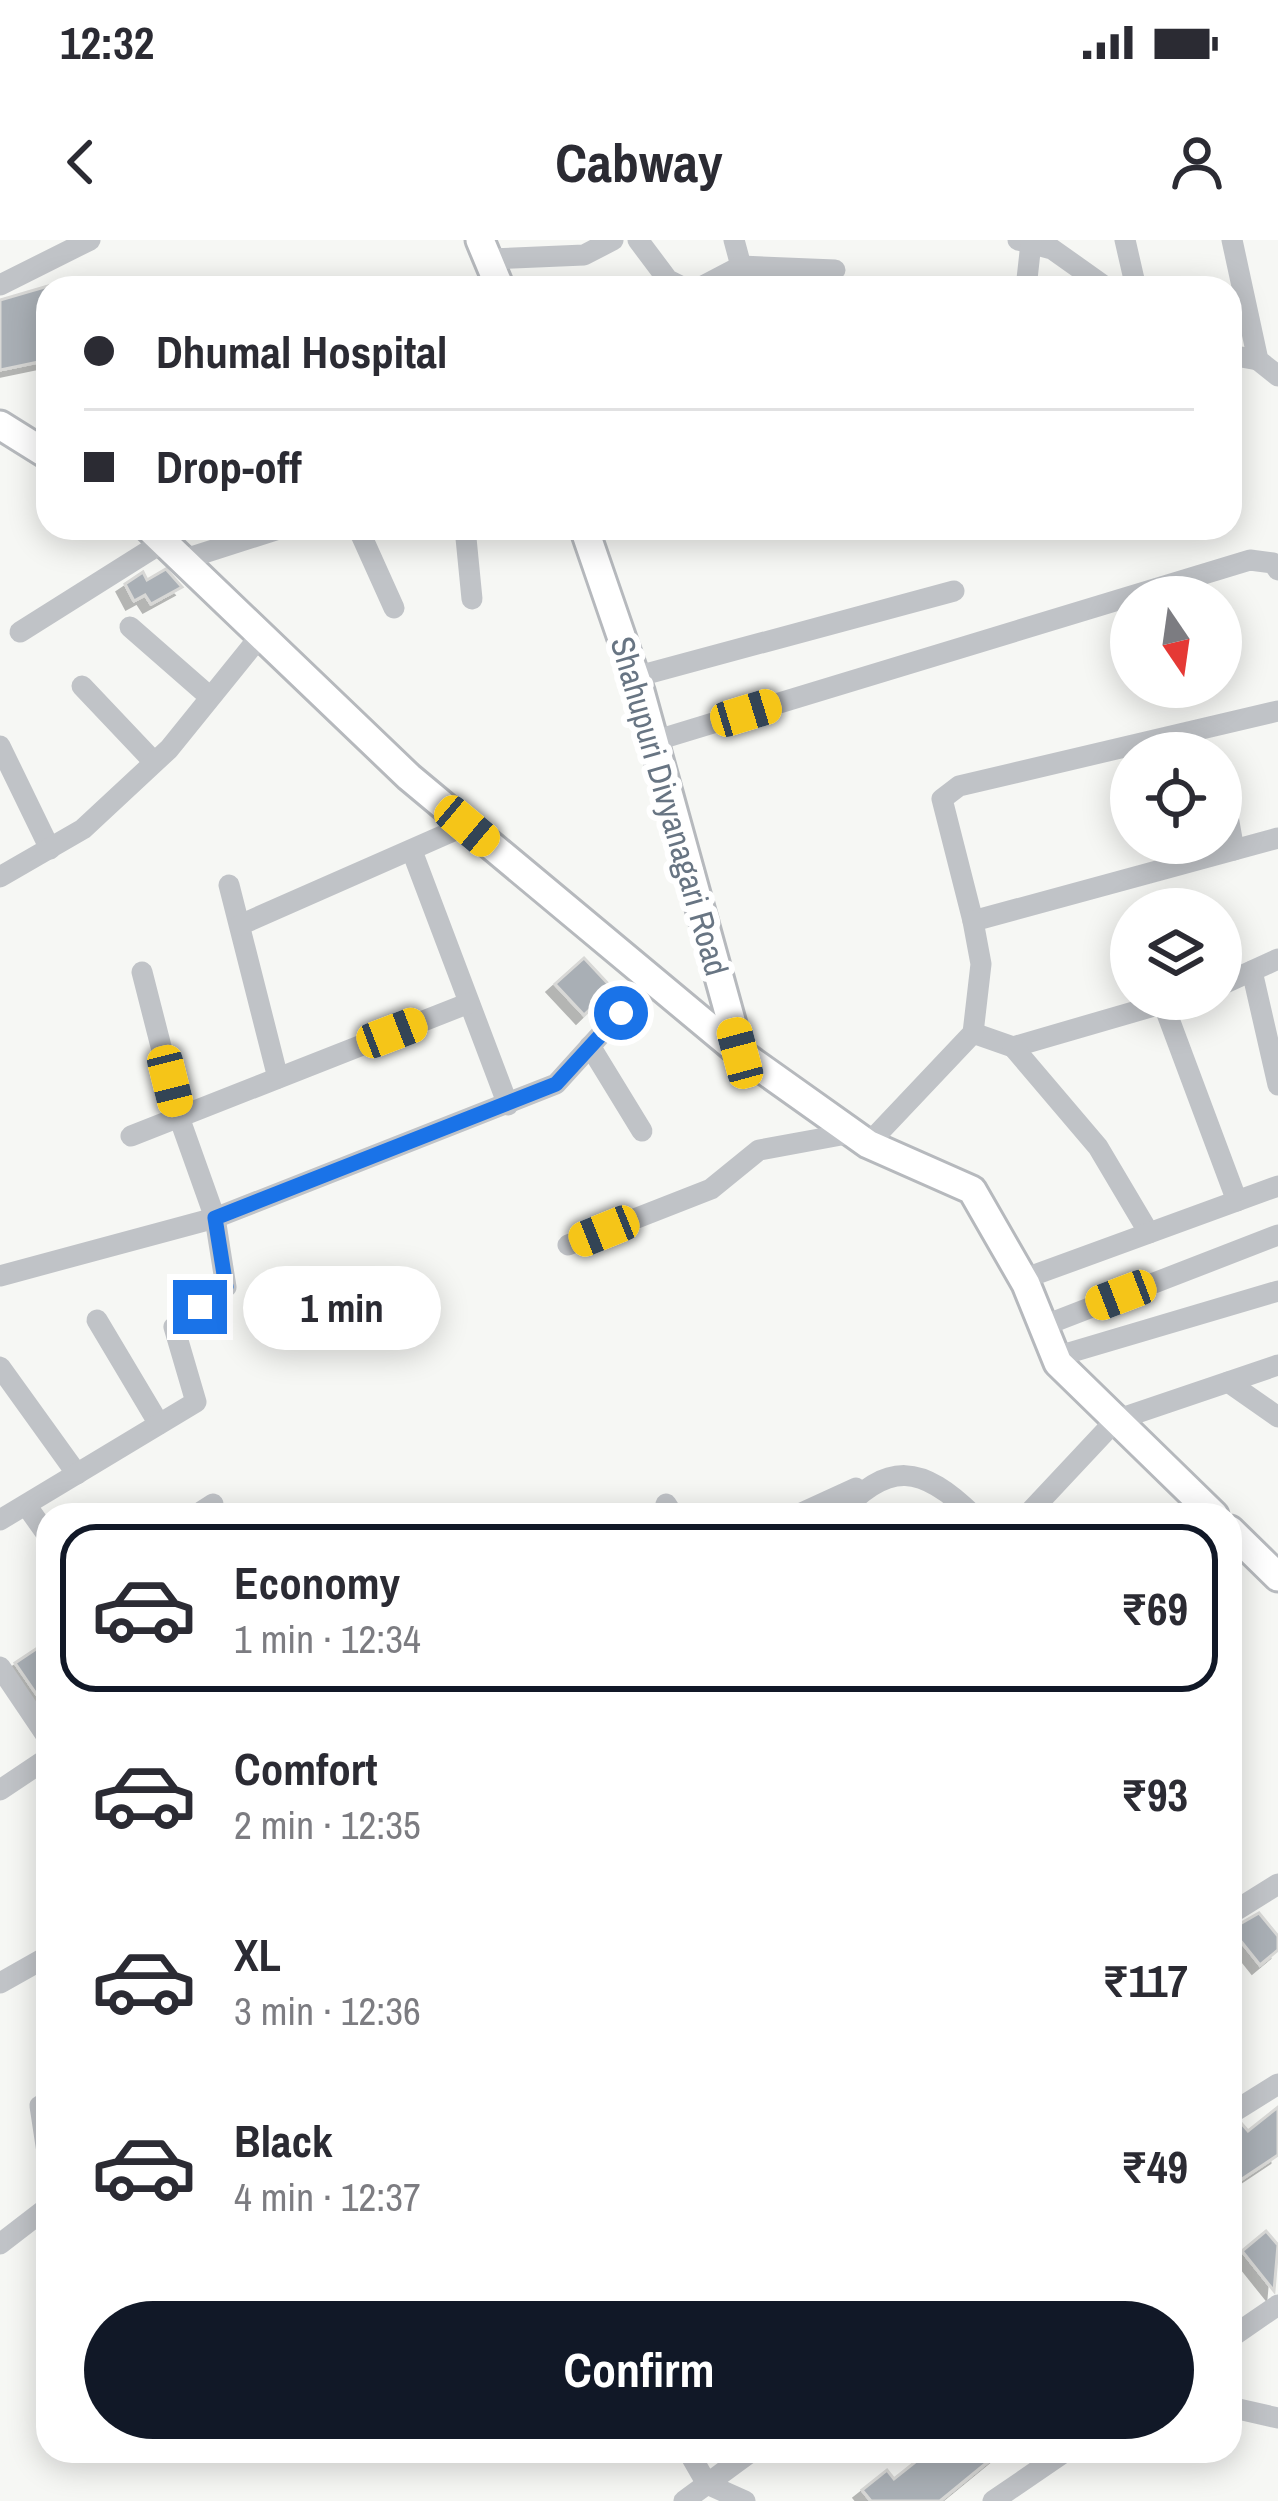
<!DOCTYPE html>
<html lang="en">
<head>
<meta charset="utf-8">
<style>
	:root { --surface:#fff; --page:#f7f7f7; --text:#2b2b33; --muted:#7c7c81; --line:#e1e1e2; --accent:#111827 }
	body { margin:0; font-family:"Archivo Narrow",sans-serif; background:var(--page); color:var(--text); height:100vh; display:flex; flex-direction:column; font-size:45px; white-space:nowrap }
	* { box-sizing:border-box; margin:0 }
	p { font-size:39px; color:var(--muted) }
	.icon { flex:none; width:66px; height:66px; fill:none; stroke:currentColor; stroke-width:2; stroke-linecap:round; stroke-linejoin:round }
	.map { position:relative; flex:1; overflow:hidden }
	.details { position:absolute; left:36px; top:1263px; width:1206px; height:960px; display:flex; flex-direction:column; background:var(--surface); border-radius:36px; box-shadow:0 6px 30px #0003 }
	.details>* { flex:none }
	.top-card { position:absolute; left:36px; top:36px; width:1206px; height:264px; border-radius:36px; box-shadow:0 6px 30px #0003; display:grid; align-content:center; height:264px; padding:0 48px; background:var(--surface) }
	.needle { width:78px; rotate:167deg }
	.buttons { position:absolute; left:1110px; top:336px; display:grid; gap:24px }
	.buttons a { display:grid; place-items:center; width:132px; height:132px; border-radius:50%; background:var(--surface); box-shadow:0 6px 30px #0003; font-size:60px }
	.end { position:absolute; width:54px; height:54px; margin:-27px; border:15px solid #1a73e8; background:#fff; box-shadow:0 0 0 6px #fff }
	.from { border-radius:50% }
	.bubble { position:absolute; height:84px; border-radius:42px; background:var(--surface); box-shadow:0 6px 30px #0003; font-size:39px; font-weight:700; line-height:84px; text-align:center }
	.car { position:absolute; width:36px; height:72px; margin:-36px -18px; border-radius:15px; box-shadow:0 0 9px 3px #0007; background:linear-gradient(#f5c518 24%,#345 0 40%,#f5c518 0 76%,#345 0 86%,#f5c518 0) }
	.top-card b { display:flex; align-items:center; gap:42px; height:114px; font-size:45px }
	.top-card b+b { border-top:3px solid var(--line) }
	.top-card i { width:30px; height:30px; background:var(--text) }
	ul { padding:21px 0 0; list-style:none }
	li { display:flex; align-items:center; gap:36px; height:168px; margin:0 24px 18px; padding:0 24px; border:6px solid transparent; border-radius:36px }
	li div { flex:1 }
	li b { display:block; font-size:45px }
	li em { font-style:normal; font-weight:700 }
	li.active { border-color:var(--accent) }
	li>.icon { width:108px; height:108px; stroke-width:1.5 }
	.cta { display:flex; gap:24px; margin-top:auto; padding:24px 48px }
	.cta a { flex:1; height:138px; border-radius:72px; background:var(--accent); color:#fff; font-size:48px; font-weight:700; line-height:138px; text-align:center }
	.status { display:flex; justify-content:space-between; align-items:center; height:84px; padding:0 60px; background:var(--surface); direction:ltr }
	.status svg { height:33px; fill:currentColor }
	header { display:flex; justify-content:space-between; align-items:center; height:156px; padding:0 48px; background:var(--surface); font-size:54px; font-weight:700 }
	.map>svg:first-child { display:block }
	.building { fill:#a9afb5; stroke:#d8d8d6; stroke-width:3; filter:url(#shadow) }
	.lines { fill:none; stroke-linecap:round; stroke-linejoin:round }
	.major-casing { stroke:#b6b9bd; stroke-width:33 }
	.minor { stroke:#c0c3c7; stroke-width:21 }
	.major { stroke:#fff; stroke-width:27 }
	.route { stroke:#1a73e8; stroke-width:15 }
	.labels { text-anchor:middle; stroke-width:12; stroke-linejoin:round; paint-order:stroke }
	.street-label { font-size:33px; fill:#687583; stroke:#fff }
</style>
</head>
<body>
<div class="status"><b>12:32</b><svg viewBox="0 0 49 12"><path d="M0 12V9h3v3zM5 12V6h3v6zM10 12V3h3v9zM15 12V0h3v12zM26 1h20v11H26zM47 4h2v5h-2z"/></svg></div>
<header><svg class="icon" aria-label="back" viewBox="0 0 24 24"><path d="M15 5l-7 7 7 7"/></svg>Cabway<svg class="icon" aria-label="person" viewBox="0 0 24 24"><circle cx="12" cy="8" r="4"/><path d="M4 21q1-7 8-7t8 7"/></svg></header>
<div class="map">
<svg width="1278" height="2261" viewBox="0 0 1278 2261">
	<defs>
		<filter id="shadow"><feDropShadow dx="-8" dy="8" stdDeviation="0" flood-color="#0004"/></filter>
	</defs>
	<rect width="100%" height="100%" fill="#f6f7f4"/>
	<!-- building -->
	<g class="building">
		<polygon points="48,46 48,120 0,130 0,60"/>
		<polygon points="166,329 182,347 151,364 145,355 134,361 125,344 143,332 147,340"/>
		<polygon points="584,718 612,748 584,775 555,744"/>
		<polygon points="48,1401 48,1471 15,1423"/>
		<polygon points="1259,1673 1278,1696 1278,1710 1260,1725 1231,1689"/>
		<polygon points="1278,1867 1278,1915 1230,1947 1230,1894 1242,1884 1248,1891"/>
		<polygon points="1266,1991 1278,2005 1274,2051 1242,2011"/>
		<polygon points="929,2211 1001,2211 940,2261 871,2261 862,2250 887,2230 894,2239"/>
	</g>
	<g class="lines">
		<!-- major casing -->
		<g class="major-casing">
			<g id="major">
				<polyline points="480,0 500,48"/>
				<polyline points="0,185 48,215"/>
				<polyline points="149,288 409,537 740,813"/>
				<polyline points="584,288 640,451 740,813 868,904 972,950 1026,1044 1058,1123 1214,1275"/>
				<polyline points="1230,1290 1278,1337"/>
			</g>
		</g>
		<!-- minor -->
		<g class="minor">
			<polyline points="638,0 668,40 684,48"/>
			<polyline points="734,0 741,26"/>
			<polyline points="1018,0 1052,9 1107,48"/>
			<polyline points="1125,0 1136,48"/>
			<polyline points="1232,0 1258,120 1278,136"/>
			<polyline points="490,19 584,15 613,0"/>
			<polyline points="0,45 90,0"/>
			<polyline points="699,48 741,26 835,30"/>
			<polyline points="1026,48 1031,3"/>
			<polyline points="1230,115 1258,120"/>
			<polyline points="358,288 394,368"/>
			<polyline points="465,288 472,359"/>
			<polyline points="182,320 282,288"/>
			<polyline points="130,387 210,457"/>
			<polyline points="20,392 163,302"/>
			<polyline points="635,437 954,351"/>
			<polyline points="82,446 154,522"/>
			<polyline points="1278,471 959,546 942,559 973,681 1278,598"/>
			<polyline points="654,501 1250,320 1273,323 1278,330"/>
			<polyline points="0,506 50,609"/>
			<polyline points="1221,537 1234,610"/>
			<polyline points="412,611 508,865"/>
			<polyline points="0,637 83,589 169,509 261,395"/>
			<polyline points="229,645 278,838"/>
			<polyline points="240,685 467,585"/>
			<polyline points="1252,731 1278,845"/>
			<polyline points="1221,745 1278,719"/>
			<polyline points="1163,763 1237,961"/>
			<polyline points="973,793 1013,807 1178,759"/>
			<polyline points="590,806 642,891"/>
			<polyline points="1013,807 1098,907 1149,993"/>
			<polyline points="131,896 469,763"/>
			<polyline points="868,904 973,793 981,724 973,681"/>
			<polyline points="568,1005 711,949 759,910 852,893"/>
			<polyline points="0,1036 215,978 556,844 651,739"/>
			<polyline points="1023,1039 1278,946"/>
			<polyline points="97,1080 159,1184"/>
			<polyline points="1043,1086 1278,995"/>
			<polyline points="1055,1117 1278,1051"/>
			<polyline points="0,1127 77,1234"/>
			<polyline points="1228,1142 1278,1177"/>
			<polyline points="666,1264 673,1275"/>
			<polyline points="26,1265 48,1296"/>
			<polyline points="196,1275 213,1264"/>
			<polyline points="797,1275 856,1248"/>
			<path d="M 839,1275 C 888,1220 922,1225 973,1275"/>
			<polyline points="1027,1275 1116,1180 1278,1125"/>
			<polyline points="0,1280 196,1162 174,1087 226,1047 215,978 179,877 142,732"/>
			<polyline points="0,1427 48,1498"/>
			<polyline points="0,1550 48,1518"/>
			<polyline points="1230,1674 1278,1644"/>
			<polyline points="0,1743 48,1716"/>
			<polyline points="48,1862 40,1866 48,1919"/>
			<polyline points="1230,1874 1278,1844"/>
			<polyline points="0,2004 48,1967"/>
			<polyline points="1230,2098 1278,2065"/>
			<polyline points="1230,2162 1234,2168 1278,2178"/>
			<polyline points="688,2211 707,2244 745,2261"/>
			<polyline points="684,2261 752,2211"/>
			<polyline points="993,2261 1066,2211"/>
		</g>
		<!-- major -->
		<use href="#major" class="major"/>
	</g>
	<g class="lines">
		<!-- route -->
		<polyline class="route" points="200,1067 226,1047 215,978 556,844 621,773"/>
	</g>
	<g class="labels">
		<!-- street labels -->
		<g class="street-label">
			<text transform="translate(670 566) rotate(74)" y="12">Shahupuri Divyanagari Road</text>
		</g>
	</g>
</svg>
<div class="buttons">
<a><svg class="needle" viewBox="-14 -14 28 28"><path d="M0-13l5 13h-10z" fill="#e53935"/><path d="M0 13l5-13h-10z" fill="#7c7c81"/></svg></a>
<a><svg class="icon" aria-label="locate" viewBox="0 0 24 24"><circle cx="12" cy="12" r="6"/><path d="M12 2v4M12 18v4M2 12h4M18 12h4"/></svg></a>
<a><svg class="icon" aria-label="layers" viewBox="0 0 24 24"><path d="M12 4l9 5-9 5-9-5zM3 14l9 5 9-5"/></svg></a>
</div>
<i class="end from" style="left:621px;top:773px"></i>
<i class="end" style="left:200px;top:1067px"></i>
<div class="bubble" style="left:243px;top:1026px;width:198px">1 min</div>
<i class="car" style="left:746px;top:473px;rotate:73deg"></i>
<i class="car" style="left:467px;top:586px;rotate:130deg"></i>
<i class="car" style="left:392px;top:793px;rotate:69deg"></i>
<i class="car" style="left:740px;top:813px;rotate:345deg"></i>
<i class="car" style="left:170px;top:841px;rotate:166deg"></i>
<i class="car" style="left:604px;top:991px;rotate:248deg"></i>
<i class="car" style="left:1121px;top:1055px;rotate:249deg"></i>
<div class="top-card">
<b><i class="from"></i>Dhumal Hospital</b>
<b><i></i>Drop-off</b>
</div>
<section class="details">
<ul>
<li class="active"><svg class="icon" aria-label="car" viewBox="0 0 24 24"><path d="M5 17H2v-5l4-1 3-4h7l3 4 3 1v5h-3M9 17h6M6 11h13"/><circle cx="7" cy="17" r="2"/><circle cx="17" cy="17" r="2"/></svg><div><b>Economy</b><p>1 min · 12:34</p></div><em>₹69</em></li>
<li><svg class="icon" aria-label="car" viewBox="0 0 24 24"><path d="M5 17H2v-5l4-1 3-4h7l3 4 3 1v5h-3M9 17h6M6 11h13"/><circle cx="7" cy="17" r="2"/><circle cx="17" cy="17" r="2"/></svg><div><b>Comfort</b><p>2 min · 12:35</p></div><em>₹93</em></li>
<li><svg class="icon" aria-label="car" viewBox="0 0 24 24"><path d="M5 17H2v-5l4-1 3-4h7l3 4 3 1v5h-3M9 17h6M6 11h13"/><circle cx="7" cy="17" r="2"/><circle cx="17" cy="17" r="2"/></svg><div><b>XL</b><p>3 min · 12:36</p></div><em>₹117</em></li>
<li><svg class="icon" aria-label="car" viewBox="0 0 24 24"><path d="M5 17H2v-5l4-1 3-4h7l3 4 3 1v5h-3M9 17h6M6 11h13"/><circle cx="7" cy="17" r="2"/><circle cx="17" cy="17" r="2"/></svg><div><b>Black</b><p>4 min · 12:37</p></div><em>₹49</em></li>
</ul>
<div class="cta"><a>Confirm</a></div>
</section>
</div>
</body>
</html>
